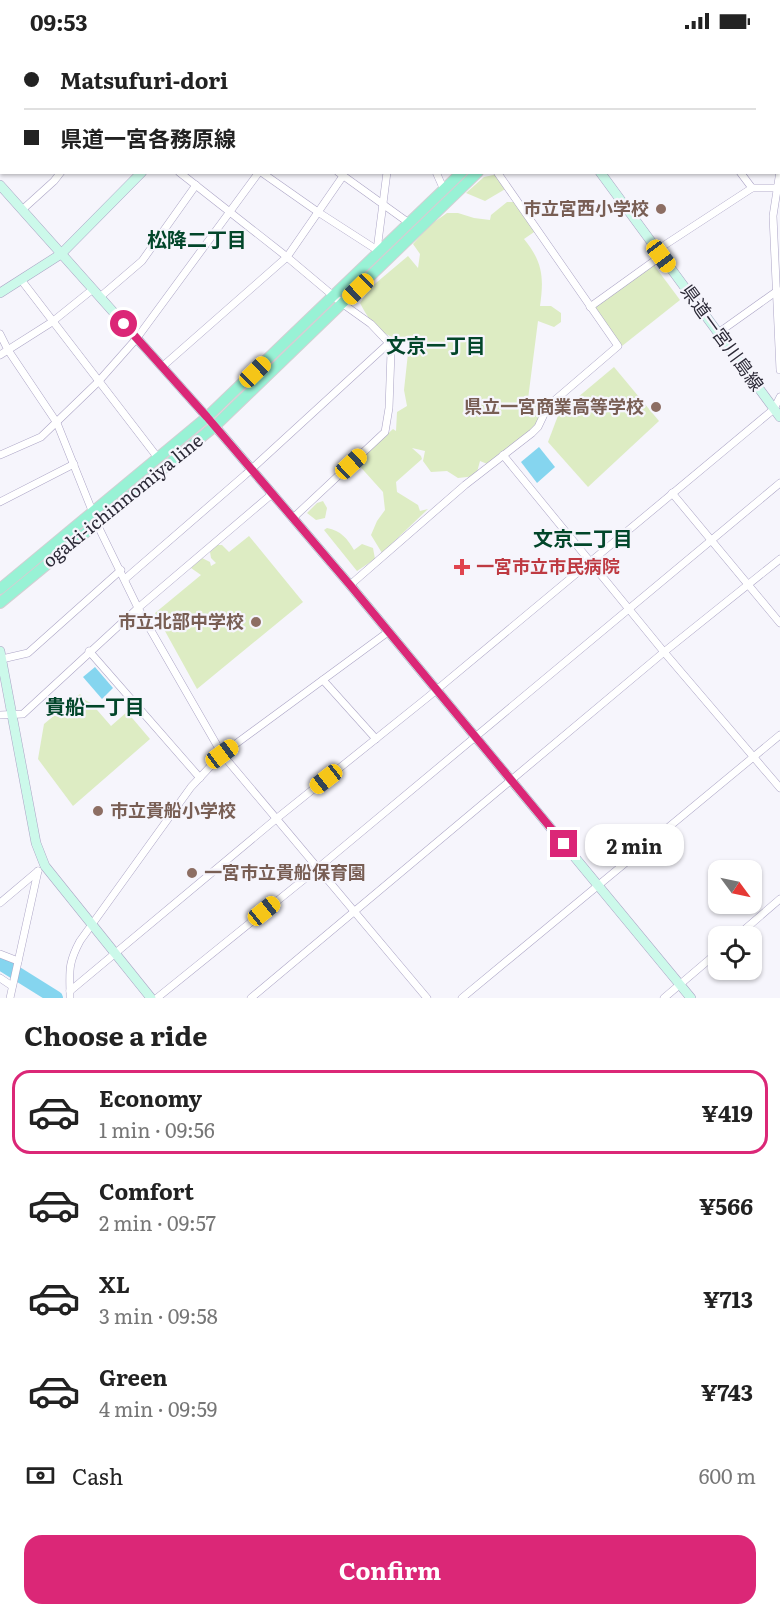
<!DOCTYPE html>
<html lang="en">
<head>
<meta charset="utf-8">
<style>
	:root { --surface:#fff; --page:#f2f2f2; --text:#222; --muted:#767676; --line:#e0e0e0; --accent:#db2777 }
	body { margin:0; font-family:Literata,"Noto Sans JP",serif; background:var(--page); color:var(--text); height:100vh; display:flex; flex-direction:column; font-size:22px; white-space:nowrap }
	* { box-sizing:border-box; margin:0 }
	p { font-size:20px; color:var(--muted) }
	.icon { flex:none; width:33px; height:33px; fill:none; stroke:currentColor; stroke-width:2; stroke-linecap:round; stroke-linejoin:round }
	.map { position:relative; height:956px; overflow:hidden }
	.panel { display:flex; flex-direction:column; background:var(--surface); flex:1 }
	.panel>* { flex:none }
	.top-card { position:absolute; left:0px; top:0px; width:780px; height:132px; box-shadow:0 2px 4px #0004; display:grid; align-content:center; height:132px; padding:0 24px; background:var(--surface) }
	.needle { width:39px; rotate:123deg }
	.fabs { position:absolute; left:708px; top:818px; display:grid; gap:12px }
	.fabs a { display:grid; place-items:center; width:54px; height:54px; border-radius:12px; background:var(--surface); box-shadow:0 2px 4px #0004; font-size:30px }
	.end { position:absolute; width:27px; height:27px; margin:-14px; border:8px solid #db2777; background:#fff; box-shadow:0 0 0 3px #fff }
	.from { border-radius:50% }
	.bubble { position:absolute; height:42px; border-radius:18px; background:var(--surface); box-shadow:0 2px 4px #0004; font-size:20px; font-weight:700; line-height:42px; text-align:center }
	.car { position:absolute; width:18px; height:36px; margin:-18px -9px; border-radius:8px; box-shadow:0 0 4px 2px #0007; background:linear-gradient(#f5c518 24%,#345 0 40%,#f5c518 0 76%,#345 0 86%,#f5c518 0) }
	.top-card b { display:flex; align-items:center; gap:21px; height:57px; font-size:22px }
	.top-card b+b { border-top:2px solid var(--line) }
	.top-card i { width:15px; height:15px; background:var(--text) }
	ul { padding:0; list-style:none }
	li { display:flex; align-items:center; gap:18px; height:84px; margin:0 12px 9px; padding:0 12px; border:3px solid transparent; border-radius:18px }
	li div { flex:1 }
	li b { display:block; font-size:22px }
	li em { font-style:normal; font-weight:700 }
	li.current { border-color:var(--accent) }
	li>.icon { width:54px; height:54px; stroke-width:1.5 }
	h2 { padding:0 24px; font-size:27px; line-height:72px }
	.pay { display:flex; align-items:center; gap:15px; height:66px; padding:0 24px; font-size:22px }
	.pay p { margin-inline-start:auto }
	.action { display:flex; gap:12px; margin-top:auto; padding:12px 24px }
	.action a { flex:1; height:69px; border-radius:18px; background:var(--accent); color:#fff; font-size:24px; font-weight:700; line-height:69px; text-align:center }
	.status { display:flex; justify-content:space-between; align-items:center; height:42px; padding:0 30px; background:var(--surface); direction:ltr }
	.status svg { height:16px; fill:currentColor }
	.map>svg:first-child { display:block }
	.green { fill:#ddecc3 }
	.water { fill:#85d5ef }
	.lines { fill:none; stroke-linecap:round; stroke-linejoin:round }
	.river { stroke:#85d5ef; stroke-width:14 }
	.street-casing { stroke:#aca5c6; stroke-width:8 }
	.secondary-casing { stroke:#aca5c6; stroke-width:10 }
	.primary-casing { stroke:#d1d0d3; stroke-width:12 }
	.street { stroke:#fff; stroke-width:7 }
	.secondary { stroke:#ccf9ea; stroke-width:9 }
	.primary { stroke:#98f2d5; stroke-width:10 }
	.route { stroke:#db2777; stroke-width:8 }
	.education-dot { fill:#8d6e63; stroke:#f6f5fc; stroke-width:2 }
	.health-dot { fill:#e0444e; stroke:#f6f5fc; stroke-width:2 }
	.labels { text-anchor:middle; stroke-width:4.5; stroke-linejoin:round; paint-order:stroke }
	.education-label { font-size:18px; font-weight:bold; fill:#785e54; stroke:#f6f5fc; text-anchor:end }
	.street-label { font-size:18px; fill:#2c2a37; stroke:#f6f5fc }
	.health-label { font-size:18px; font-weight:bold; fill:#be3a42; stroke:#f6f5fc; text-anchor:start }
	.neighbourhood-label { font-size:20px; font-weight:bold; fill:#02462a; stroke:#f6f5fc }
</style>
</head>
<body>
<div class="status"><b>09:53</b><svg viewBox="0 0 49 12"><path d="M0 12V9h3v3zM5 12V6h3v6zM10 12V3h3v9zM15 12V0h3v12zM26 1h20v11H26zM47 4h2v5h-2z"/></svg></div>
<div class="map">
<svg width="780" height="956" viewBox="0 0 780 956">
	<rect width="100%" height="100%" fill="#f6f5fc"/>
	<!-- green -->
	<g class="green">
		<polygon points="498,132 507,146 485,159 466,151 484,135"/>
		<path d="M 507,160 L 517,160 L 537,188 L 524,197 C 543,220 544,236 540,264 L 551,264 L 561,271 L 561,280 L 554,285 L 538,279 L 528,357 L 548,364 L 538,385 L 490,423 L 480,419 L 476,434 L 458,436 L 447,429 L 431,430 L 423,419 L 425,409 L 412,406 L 421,414 L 422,417 L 396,440 L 397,450 L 418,463 L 420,469 L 428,467 L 382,511 L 371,493 L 377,479 L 385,468 L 383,450 L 356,420 L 393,387 L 396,389 L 397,370 L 407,364 L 404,348 L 409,302 C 381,291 374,288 360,261 L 370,246 L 408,214 L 418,226 L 420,212 L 413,202 L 430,183 L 447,171 L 458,171 L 474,176 L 490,178 L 491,173 Z"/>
		<polygon points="651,219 680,258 622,304 592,264"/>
		<polygon points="614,325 659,379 588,445 548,400 559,371"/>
		<polygon points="323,459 327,466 325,476 316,478 307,471 317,461"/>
		<path d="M 327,486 C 341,489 347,496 354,508 L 362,502 L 373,506 L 375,517 L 357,529 L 324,488 Z"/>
		<polygon points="249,494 303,560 197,647 155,571 201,533 191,526 202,516 210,520 211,524 216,521 211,516 210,510 217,503 222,503 229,510"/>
		<polygon points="80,652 85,658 91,661 111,684 127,670 150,697 73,764 38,717 44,682"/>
	</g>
	<!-- water -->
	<g class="water">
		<polygon points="539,405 555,425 537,441 521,420"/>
		<polygon points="95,625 113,646 102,657 83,635"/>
	</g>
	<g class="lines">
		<!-- river -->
		<polyline class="river" points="0,921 56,956"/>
		<!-- street casing -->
		<g class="street-casing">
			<g id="street">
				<polyline points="43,0 45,2"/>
				<polyline points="133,0 134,2"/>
				<polyline points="230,0 232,2"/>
				<polyline points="388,0 388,2"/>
				<polyline points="461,0 462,2"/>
				<polyline points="648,0 650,2"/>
				<polyline points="772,0 774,2"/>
				<polyline points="50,2 51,0"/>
				<polyline points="152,2 153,0"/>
				<polyline points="348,2 349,0"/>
				<polyline points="495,2 497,0"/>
				<polyline points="708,2 710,0"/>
				<polyline points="778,5 780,6"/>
				<polyline points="778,48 780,47"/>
				<polyline points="0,58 2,56"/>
				<polyline points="0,126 2,125"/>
				<polyline points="780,129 773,174 780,328"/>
				<polyline points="261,130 318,170 377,208"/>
				<polyline points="338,130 409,181"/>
				<polyline points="436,130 444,148"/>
				<polyline points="740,130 752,146"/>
				<polyline points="22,168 54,139 61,130"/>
				<polyline points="657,208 752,146 780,146"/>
				<polyline points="378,211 377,208 387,130"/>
				<polyline points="22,239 158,416"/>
				<polyline points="100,255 142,219 196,143"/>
				<polyline points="590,265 661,214"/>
				<polyline points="718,291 777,249 780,249"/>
				<polyline points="0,292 8,308 57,381 93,471"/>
				<polyline points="0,313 52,280 93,247"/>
				<polyline points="163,324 287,215 179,130"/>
				<polyline points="0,413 41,395 98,340 137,296 259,130"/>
				<polyline points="503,413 664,610 780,746"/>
				<polyline points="672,451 780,581"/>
				<polyline points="0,460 74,422"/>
				<polyline points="293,476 385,390 389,366 391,310 389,301 371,282 343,262 287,215 343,134"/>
				<polyline points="97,482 138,566 222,712 427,956"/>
				<polyline points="125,537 245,433 389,301"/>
				<polyline points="350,543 465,443 532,391 538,385 548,364 618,304 497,130"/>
				<polyline points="89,609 200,736"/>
				<polyline points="2,617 28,611 121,528"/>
				<polyline points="323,638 376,697"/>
				<polyline points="0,673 23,672 138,566 272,452"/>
				<polyline points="0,861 38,829"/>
				<polyline points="737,894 780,857"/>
				<polyline points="0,912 18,919"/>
				<polyline points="0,936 12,944"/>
				<polyline points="70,949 276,777 428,655 774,367 780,355"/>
				<polyline points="10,956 38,829"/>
				<path d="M 70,956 C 70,930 67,923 80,899 L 191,745 L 222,712 L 388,590"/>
				<polyline points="157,956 318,826 780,441"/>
				<polyline points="251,956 664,610 780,517"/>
				<polyline points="462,956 780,693"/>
				<polyline points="664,956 718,910"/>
			</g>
		</g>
		<!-- secondary casing -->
		<g class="secondary-casing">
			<g id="secondary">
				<polyline points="406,0 407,2"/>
				<polyline points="510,0 511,2"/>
				<polyline points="250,2 251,0"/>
				<polyline points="600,130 780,375"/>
				<polyline points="0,143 207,375 350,543 691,956"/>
				<polyline points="0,251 61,212 142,130"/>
				<polyline points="0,609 36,801 45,824 151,956"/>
			</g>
		</g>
		<!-- primary casing -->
		<g class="primary-casing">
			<g id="primary">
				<polyline points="592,2 593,0"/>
				<polyline points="604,2 606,0"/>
				<polyline points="0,547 207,375 462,130"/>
				<polyline points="0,561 215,384 478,130"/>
			</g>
		</g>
		<!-- street -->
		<use href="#street" class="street"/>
		<!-- secondary -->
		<use href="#secondary" class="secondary"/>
		<!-- primary -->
		<use href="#primary" class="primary"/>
	</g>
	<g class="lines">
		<!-- route -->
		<polyline class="route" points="124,282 207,375 350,543 564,802"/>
	</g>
	<!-- markers -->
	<g class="education-dot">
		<circle cx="661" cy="167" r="6"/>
		<circle cx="656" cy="365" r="6"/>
		<circle cx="256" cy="580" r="6"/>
		<circle cx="98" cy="769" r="6"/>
		<circle cx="192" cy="831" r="6"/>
	</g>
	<path class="health-dot" d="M459 516h6v6h6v6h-6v6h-6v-6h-6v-6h6z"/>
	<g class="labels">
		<!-- education labels -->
		<g class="education-label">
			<text x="649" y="173">市立宮西小学校</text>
			<text x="644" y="371">県立一宮商業高等学校</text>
			<text x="244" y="586">市立北部中学校</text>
			<text x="110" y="775" text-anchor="start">市立貴船小学校</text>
			<text x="204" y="837" text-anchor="start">一宮市立貴船保育園</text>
		</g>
		<!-- street labels -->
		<g class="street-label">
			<text transform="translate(722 296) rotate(54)" y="6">県道一宮川島線</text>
			<text transform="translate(123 459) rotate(-39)" y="6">ogaki-ichinnomiya line</text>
		</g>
		<!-- health labels -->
		<g class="health-label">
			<text x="476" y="531">一宮市立市民病院</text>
		</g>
		<!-- neighbourhood labels -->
		<g class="neighbourhood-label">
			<text x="197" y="205">松降二丁目</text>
			<text x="436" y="311">文京一丁目</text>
			<text x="583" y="504">文京二丁目</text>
			<text x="95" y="672">貴船一丁目</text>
		</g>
	</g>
</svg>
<div class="fabs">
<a><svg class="needle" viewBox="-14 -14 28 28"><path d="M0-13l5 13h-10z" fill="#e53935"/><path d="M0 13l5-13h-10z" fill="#767676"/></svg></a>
<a><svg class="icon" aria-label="locate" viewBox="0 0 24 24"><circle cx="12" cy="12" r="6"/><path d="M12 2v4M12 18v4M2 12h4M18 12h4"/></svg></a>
</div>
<i class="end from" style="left:124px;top:282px"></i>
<i class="end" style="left:564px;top:802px"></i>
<div class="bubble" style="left:585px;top:782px;width:99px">2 min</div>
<i class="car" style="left:661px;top:214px;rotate:143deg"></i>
<i class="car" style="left:358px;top:247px;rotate:226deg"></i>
<i class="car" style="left:255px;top:330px;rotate:46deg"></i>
<i class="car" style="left:351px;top:422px;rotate:47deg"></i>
<i class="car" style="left:222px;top:712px;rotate:53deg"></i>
<i class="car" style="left:326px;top:737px;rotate:232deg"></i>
<i class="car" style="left:264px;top:869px;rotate:51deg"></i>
<div class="top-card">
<b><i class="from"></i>Matsufuri-dori</b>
<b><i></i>県道一宮各務原線</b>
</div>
</div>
<section class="panel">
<h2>Choose a ride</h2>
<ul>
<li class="current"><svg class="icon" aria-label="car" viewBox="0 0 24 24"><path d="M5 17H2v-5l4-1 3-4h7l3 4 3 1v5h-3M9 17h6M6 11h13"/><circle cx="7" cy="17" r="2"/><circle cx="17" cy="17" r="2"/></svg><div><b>Economy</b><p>1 min · 09:56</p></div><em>¥419</em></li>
<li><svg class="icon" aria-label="car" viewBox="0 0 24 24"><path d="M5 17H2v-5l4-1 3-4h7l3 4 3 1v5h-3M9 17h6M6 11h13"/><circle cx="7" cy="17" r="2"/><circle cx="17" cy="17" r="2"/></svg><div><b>Comfort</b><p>2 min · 09:57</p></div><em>¥566</em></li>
<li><svg class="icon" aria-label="car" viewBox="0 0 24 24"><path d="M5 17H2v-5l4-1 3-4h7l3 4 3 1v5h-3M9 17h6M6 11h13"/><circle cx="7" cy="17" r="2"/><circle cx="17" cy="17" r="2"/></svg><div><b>XL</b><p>3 min · 09:58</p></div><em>¥713</em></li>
<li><svg class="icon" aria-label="car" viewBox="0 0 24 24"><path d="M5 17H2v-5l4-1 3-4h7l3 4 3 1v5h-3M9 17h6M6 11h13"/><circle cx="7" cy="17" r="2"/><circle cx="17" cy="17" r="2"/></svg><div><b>Green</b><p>4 min · 09:59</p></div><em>¥743</em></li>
</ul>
<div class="pay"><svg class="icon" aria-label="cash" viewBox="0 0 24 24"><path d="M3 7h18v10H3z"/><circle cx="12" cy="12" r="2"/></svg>Cash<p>600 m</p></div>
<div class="action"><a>Confirm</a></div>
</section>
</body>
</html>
